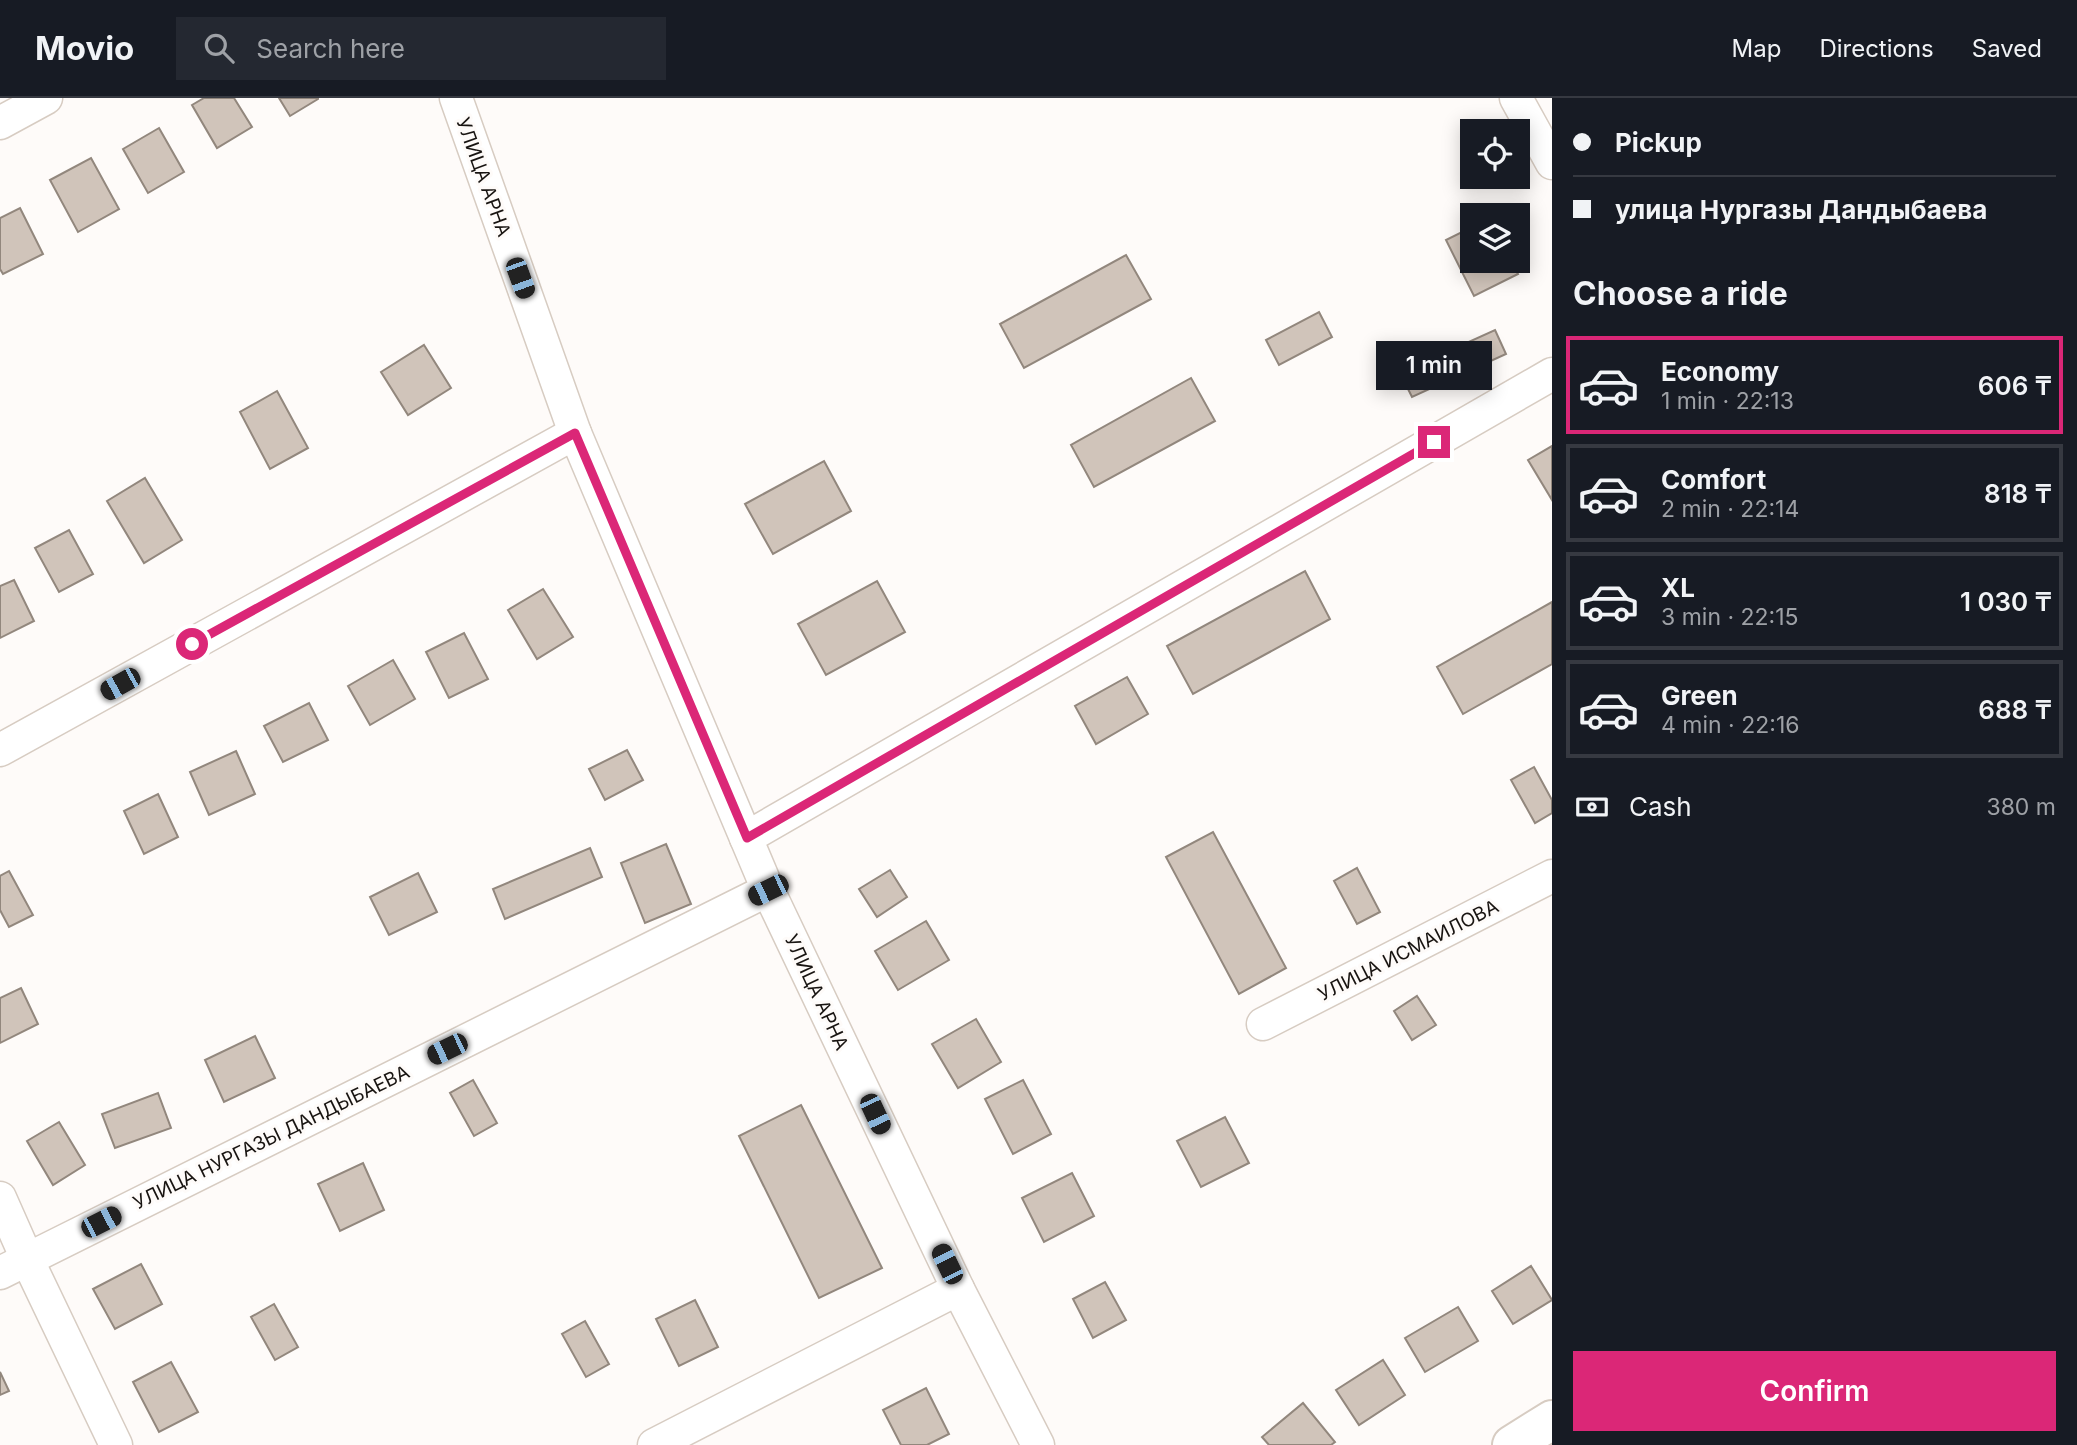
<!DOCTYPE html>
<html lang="en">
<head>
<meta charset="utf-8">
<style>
	:root { --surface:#171b24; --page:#242831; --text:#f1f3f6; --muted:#9ea1a6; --line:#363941; --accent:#db2777 }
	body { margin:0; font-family:Inter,sans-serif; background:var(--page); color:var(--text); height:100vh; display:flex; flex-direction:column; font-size:26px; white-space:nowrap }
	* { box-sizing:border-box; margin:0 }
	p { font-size:23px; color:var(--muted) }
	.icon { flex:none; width:38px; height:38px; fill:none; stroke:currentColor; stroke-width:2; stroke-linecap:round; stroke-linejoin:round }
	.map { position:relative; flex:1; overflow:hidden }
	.panel { display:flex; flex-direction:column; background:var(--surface); width:525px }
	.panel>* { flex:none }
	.guide { display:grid; align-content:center; height:154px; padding:0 21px; background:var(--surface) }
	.controls { position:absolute; left:1460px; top:21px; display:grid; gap:14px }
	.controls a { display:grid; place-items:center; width:70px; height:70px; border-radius:0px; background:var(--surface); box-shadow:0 4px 18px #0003; font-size:35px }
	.end { position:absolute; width:32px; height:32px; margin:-16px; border:9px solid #db2777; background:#fff; box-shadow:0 0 0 4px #fff }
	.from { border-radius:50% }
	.bubble { position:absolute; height:49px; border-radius:0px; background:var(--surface); box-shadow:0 4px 18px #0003; font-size:23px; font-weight:600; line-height:49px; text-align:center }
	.car { position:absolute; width:21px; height:42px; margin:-21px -10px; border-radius:9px; box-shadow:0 0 5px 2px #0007; background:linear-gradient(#222 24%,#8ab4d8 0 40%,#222 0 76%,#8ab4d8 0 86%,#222 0) }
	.guide b { display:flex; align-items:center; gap:24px; height:66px; font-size:26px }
	.guide b+b { border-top:2px solid var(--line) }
	.guide i { width:18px; height:18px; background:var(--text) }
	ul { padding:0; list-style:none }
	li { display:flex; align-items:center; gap:21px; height:98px; margin:0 14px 10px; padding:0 7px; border:4px solid var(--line); border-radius:0px }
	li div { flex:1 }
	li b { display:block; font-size:26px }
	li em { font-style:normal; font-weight:600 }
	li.active { border-color:var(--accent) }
	li>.icon { width:63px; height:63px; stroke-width:1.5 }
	h2 { padding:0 21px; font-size:32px; line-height:84px }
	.pay { display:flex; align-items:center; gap:18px; height:77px; padding:0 21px; font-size:26px }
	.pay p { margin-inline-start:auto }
	.button { display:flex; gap:14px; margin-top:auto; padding:14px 21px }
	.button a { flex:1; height:80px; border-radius:0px; background:var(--accent); color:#fff; font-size:28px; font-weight:600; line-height:80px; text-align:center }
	header { display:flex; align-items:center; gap:42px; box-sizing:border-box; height:98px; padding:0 35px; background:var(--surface); border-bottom:2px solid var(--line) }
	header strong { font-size:33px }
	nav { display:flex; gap:38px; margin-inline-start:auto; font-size:24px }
	.search { width:490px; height:63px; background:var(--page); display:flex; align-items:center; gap:18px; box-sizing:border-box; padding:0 24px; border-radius:0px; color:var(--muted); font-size:26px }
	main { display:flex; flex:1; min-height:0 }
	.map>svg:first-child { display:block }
	.building { fill:#d0c4ba; stroke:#92877d; stroke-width:2 }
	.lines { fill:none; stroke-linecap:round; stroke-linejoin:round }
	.street-casing { stroke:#d7ccc2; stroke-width:35 }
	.secondary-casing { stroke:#d7ccc2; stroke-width:42 }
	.street { stroke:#fff; stroke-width:32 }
	.secondary { stroke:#fff; stroke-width:38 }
	.route { stroke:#db2777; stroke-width:9 }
	.labels { text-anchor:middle; stroke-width:6; stroke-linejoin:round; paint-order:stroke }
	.street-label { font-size:19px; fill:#181411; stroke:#fefbf9 }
</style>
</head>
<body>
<header>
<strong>Movio</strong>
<div class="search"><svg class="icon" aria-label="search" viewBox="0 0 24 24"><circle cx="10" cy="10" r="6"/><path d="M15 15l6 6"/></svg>Search here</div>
<nav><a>Map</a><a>Directions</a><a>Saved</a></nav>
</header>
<main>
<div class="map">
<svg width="1552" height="1347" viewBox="0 0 1552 1347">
	<rect width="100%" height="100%" fill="#fefbf9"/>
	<!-- building -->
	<g class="building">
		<polygon points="204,0 234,0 252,29 217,50 192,7"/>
		<polygon points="279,0 318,0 318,1 290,18"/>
		<polygon points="159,30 184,74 148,95 123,51"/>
		<polygon points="91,60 119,111 78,134 50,82"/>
		<polygon points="20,110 43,156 3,176 0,171 0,120"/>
		<polygon points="1472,129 1472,163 1511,163 1518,176 1474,198 1446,142"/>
		<polygon points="1126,157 1151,201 1024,270 1000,226"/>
		<polygon points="1319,214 1332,239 1279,267 1266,242"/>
		<polygon points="1495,232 1506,256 1412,299 1400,275"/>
		<polygon points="424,247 451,290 408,317 381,274"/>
		<polygon points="1191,280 1215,323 1094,389 1071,347"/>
		<polygon points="277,293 308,350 270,371 240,314"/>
		<polygon points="1552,348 1552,402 1528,362"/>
		<polygon points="824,363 851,413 773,456 745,406"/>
		<polygon points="145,380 182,442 144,465 107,403"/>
		<polygon points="69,432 93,476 59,494 35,450"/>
		<polygon points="1305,473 1330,521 1193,596 1167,548"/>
		<polygon points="14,482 34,523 0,540 0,488"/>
		<polygon points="877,483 905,534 826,577 798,526"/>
		<polygon points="543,491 573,539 537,561 508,512"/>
		<polygon points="1552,504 1552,566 1463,616 1437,569"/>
		<polygon points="464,535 488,581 449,600 426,554"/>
		<polygon points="393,562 415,601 370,627 348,588"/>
		<polygon points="1127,579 1148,616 1096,646 1075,608"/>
		<polygon points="309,605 328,642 283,664 264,628"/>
		<polygon points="627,652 643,682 605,702 589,671"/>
		<polygon points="236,653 255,696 209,717 190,674"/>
		<polygon points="1534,669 1552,702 1552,715 1535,725 1511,682"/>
		<polygon points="158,696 178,739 144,756 124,713"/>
		<polygon points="1213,734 1286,870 1239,896 1166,759"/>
		<polygon points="666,746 691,806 645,825 621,765"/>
		<polygon points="590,750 602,779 505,821 493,791"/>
		<polygon points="1357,770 1380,814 1357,826 1334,783"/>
		<polygon points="890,772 907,799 877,819 859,791"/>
		<polygon points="9,773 33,817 9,829 0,812 0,778"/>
		<polygon points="418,775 437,814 389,837 370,799"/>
		<polygon points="926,823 949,862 898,892 875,853"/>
		<polygon points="21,890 38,926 0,945 0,900"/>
		<polygon points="1417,898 1436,927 1412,942 1394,913"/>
		<polygon points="976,921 1001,964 958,990 932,946"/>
		<polygon points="255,938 275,980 224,1004 205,962"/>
		<polygon points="473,982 497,1025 474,1038 450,995"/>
		<polygon points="1023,982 1051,1036 1013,1056 985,1001"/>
		<polygon points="158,995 171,1030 115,1050 102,1016"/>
		<polygon points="801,1007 882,1170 819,1200 739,1038"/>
		<polygon points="1225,1019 1249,1065 1201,1089 1177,1043"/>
		<polygon points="59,1024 85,1067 53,1087 27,1043"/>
		<polygon points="363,1065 384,1112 340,1133 318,1086"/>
		<polygon points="1072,1075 1094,1118 1044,1144 1022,1100"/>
		<polygon points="141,1166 162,1206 115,1231 93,1191"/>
		<polygon points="1531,1168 1552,1202 1513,1226 1492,1193"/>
		<polygon points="1105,1184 1126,1222 1093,1240 1073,1201"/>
		<polygon points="695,1202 718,1249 679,1268 656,1221"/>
		<polygon points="274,1206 298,1249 275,1262 251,1219"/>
		<polygon points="1458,1209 1478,1243 1425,1274 1405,1240"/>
		<polygon points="585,1223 609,1266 586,1279 562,1236"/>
		<polygon points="1383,1262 1405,1297 1359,1327 1336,1292"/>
		<polygon points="171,1264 198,1314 159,1334 133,1284"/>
		<polygon points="0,1274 9,1293 0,1297"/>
		<polygon points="926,1290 949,1336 927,1347 901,1347 883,1312"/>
		<polygon points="1303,1305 1335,1344 1331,1347 1269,1347 1262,1339"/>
	</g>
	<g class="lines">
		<!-- street casing -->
		<g class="street-casing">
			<g id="street">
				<polyline points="456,0 575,335 768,792 958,1191 1038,1347"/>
				<polyline points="1516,0 1552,65"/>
				<polyline points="0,25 46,0"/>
				<polyline points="0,652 575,335"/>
				<polyline points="746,740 1552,276"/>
				<polyline points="1263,926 1552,778"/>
				<polyline points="0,1100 27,1161 116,1347"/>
				<polyline points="0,1175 768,792"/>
				<polyline points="654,1347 958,1191"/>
			</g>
		</g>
		<!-- secondary casing -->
		<g class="secondary-casing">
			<polyline id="secondary" points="1512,1347 1552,1322"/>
		</g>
		<!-- street -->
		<use href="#street" class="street"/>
		<!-- secondary -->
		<use href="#secondary" class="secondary"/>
	</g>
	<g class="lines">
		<!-- route -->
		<polyline class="route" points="192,546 575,335 747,740 1434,344"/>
	</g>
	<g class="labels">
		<!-- street labels -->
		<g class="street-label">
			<text transform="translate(484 79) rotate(70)" y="7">УЛИЦА АРНА</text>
			<text transform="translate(1408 852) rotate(-27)" y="7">УЛИЦА ИСМАИЛОВА</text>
			<text transform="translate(817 894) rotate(65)" y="7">УЛИЦА АРНА</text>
			<text transform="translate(271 1039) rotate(-26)" y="7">УЛИЦА НУРГАЗЫ ДАНДЫБАЕВА</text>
		</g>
	</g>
</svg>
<div class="controls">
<a><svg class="icon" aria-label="locate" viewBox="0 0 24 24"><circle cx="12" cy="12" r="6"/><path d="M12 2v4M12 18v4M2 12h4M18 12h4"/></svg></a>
<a><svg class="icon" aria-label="layers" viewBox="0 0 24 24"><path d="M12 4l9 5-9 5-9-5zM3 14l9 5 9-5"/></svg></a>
</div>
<i class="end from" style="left:192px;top:546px"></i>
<i class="end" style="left:1434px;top:344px"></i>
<div class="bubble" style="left:1376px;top:243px;width:116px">1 min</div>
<i class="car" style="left:520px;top:180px;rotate:160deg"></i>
<i class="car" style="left:120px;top:586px;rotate:241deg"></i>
<i class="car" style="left:768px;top:792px;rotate:244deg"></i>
<i class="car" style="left:447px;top:951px;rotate:244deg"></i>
<i class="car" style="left:875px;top:1016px;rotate:155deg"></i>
<i class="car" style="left:101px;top:1124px;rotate:63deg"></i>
<i class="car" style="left:947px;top:1166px;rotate:334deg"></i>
</div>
<section class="panel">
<div class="guide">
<b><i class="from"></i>Pickup</b>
<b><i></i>улица Нургазы Дандыбаева</b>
</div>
<h2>Choose a ride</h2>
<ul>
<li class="active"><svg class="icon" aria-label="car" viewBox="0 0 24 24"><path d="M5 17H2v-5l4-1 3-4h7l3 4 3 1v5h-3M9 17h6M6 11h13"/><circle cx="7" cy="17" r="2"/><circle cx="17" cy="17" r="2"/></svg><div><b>Economy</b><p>1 min · 22:13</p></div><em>606 ₸</em></li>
<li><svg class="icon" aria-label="car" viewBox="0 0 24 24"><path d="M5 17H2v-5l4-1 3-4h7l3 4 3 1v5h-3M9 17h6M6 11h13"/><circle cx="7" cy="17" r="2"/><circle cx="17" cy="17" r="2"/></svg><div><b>Comfort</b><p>2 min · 22:14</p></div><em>818 ₸</em></li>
<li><svg class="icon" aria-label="car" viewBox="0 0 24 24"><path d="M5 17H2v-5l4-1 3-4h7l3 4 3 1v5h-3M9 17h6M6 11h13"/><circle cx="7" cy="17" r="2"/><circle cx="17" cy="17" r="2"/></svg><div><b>XL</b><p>3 min · 22:15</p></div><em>1 030 ₸</em></li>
<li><svg class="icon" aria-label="car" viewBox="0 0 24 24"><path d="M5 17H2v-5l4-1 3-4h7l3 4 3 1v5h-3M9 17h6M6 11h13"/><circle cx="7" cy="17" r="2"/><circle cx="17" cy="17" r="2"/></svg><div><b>Green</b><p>4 min · 22:16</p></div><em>688 ₸</em></li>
</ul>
<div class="pay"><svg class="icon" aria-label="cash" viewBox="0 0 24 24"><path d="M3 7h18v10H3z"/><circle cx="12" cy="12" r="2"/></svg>Cash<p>380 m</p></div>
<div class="button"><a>Confirm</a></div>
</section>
</main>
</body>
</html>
